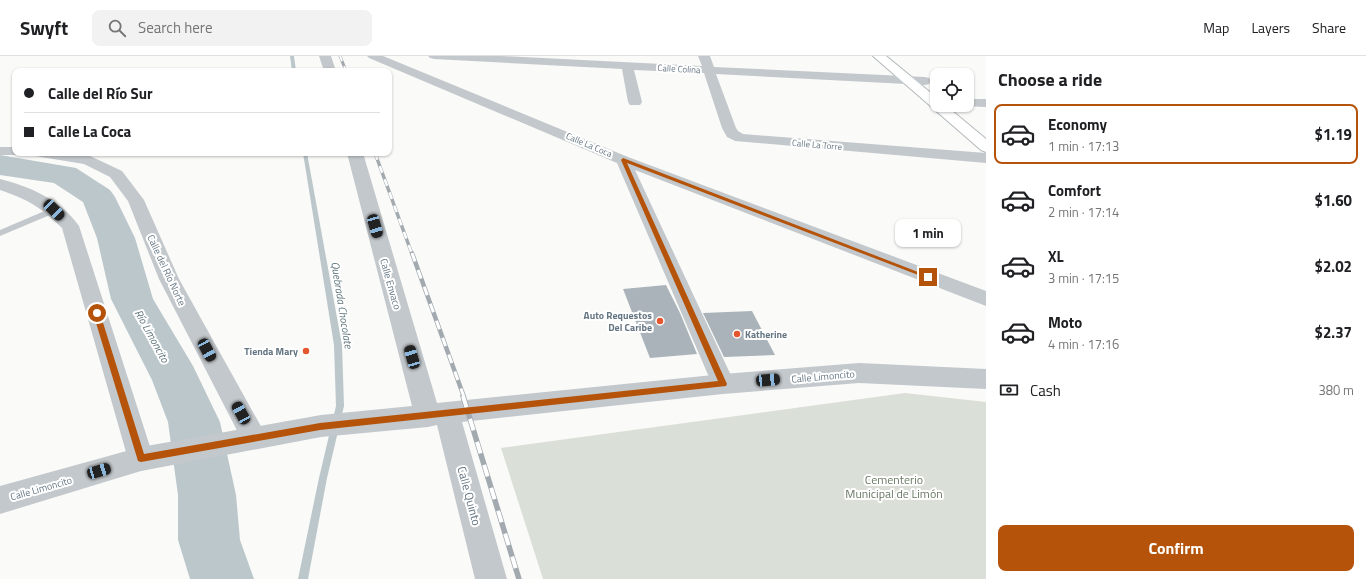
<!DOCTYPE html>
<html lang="en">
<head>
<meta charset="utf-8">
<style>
	:root { --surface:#fff; --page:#f2f2f2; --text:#202124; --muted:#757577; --line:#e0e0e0; --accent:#b45309 }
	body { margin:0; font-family:"Titillium Web",sans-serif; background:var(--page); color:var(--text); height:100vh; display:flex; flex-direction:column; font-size:15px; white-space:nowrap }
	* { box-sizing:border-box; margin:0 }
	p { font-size:13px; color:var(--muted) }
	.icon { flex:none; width:22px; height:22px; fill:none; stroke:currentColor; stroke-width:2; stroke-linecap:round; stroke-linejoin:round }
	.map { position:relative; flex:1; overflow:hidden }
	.details { display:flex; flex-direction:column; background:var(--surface); width:380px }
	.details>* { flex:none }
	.hud { position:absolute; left:12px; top:12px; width:380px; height:88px; border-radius:8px; box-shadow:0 1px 3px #0004; display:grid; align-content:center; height:88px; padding:0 12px; background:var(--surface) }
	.tools { position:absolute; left:930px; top:12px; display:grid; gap:8px }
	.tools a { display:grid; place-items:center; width:44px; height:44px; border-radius:8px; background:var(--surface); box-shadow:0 1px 3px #0004; font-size:20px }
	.end { position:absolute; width:18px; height:18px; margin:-9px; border:5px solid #b45309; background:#fff; box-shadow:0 0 0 2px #fff }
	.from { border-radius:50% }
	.bubble { position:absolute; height:28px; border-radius:8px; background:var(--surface); box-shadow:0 1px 3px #0004; font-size:13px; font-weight:700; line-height:28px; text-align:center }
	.car { position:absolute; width:12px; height:24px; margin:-12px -6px; border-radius:5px; box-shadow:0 0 3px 1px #0007; background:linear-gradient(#222 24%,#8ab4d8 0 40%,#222 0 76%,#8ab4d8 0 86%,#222 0) }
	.hud b { display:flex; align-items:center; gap:14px; height:38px; font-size:15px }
	.hud b+b { border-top:1px solid var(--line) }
	.hud i { width:10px; height:10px; background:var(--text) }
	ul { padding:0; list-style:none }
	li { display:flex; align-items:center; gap:12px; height:60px; margin:0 8px 6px; padding:0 4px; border:2px solid transparent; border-radius:8px }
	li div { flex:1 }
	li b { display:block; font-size:15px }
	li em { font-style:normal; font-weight:700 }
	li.active { border-color:var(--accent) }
	li>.icon { width:36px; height:36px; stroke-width:1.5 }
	h2 { padding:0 12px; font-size:18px; line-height:48px }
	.pay { display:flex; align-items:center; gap:10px; height:44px; padding:0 12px; font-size:15px }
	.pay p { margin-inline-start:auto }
	.cta { display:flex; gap:8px; margin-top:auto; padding:8px 12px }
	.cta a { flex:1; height:46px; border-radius:8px; background:var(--accent); color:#fff; font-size:16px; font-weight:700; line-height:46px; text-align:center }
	header { display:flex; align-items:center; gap:24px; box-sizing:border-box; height:56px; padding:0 20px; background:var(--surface); border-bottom:1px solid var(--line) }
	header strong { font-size:19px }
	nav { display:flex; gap:22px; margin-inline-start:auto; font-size:14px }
	.search { width:280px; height:36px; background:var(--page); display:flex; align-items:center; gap:10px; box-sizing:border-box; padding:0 14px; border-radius:8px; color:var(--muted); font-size:15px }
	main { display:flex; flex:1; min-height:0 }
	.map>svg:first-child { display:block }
	.green { fill:#dadfd7 }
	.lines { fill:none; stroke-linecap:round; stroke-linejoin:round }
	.stream { fill:#bbc7cb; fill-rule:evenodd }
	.river { fill:#bbc7cb; fill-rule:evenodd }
	.building { fill:#aab3b9 }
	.trunk-casing { stroke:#b4b9bd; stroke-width:2 }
	.service { fill:#c3c8cc; fill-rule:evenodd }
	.minor { fill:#c3c8cc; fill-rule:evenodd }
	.tertiary { fill:#c3c8cc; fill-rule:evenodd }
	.trunk { fill:#fff; fill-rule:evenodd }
	.rail-far3-casing { stroke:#a2aab0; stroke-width:3 }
	.rail-far2-casing { stroke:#a2aab0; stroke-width:3.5 }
	.rail-far1-casing { stroke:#a2aab0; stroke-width:4.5 }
	.rail-casing { stroke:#a2aab0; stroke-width:5.5 }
	.rail-far3 { stroke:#fff; stroke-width:2; stroke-dasharray:5.5; stroke-linecap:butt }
	.rail-far2 { stroke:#fff; stroke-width:2.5; stroke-dasharray:7; stroke-linecap:butt }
	.rail-far1 { stroke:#fff; stroke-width:3; stroke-dasharray:9; stroke-linecap:butt }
	.rail { stroke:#fff; stroke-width:4; stroke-dasharray:12; stroke-linecap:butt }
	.route { fill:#b45309 }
	.poi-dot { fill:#e4572e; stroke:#fff; stroke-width:1.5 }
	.labels { text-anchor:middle; stroke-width:4; stroke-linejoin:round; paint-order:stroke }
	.far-street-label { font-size:9px; fill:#657683; stroke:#fff }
	.street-label { font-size:10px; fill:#657683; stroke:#fff }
	.poi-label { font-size:10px; font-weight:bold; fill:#657683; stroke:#fff; text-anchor:end }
	.water-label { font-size:11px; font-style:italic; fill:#60757c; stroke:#fff }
	.near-park-label { font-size:12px; fill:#687a64; stroke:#fff }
	.near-street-label { font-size:12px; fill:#657683; stroke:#fff }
</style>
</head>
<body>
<header>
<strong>Swyft</strong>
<div class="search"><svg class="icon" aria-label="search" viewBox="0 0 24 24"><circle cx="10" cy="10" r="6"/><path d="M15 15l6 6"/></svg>Search here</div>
<nav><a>Map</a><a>Layers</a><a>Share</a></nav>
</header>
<main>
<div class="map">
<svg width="986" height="523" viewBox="0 0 986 523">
	<rect width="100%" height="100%" fill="#fafaf8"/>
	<!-- green -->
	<polygon class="green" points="905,337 986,346 986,523 543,523 501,392"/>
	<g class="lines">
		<!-- stream -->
		<g class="stream">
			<polygon points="290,0 294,0 296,15 292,15"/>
			<polygon points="303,97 307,97 342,289 344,350 327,422 308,523 298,523 319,422 336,350 334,289"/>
		</g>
		<!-- river -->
		<polygon class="river" points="0,99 76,112 110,134 115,141 135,182 153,243 193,310 220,366 236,439 240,484 254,523 190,523 178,484 178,439 168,366 152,324 111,243 97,182 83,146 54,127 0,119"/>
	</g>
	<!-- building -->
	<g class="building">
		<polygon points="666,229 680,257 697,298 650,302 623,233"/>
		<polygon points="752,255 775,299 724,301 703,257"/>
	</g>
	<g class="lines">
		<!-- trunk casing -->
		<g class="trunk-casing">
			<polygon id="trunk" points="873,0 886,0 937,42 937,49 945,49 986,83 986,96 981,94"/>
		</g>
		<!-- service -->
		<polygon class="service" points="54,151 57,152 58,154 57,156 0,180 0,174"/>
		<!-- minor -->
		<g class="minor">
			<polygon points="367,0 383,0 628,101 986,235 986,250 635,114 735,328 731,335 723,337 715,335 617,107 369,2"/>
			<polygon points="428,0 502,0 702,10 698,0 710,0 714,11 925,21 929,22 931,25 929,28 925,29 716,18 736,72 738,75 743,78 986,97 986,107 735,85 727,81 722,72 704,17 634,14 642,46 640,49 630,49 628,46 622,13 434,3 430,2"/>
			<polygon points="967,43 986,43 986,51 962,50 967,49"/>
			<polygon points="0,91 15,91 15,97 21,97 15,99 0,99"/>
			<polygon points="34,97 71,97 88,99 122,115 144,144 179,223 263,374 267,382 263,390 254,393 245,390 159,223 128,145 110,121 84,108 41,101 36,100"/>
			<path d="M 0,123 C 29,130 61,144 79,170 L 154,403 L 150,411 L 141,415 L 132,411 L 128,403 L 62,172 C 40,150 28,144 0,134 Z"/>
		</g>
		<!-- tertiary -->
		<g class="tertiary">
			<polygon points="319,0 331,0 336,15 324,15"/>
			<polygon points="347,97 363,97 437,347 723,318 859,307 986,313 986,333 859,327 723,338 462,366 507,523 475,523 437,369 428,371 321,381 141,415 0,458 0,430 141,391 321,359 412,350"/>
		</g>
		<!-- trunk -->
		<use href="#trunk" class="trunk"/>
		<!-- rail-far3 casing -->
		<g class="rail-far3-casing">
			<polyline id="rail-far3" points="340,0 346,15"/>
		</g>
		<!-- rail-far2 casing -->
		<g class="rail-far2-casing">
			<polyline id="rail-far2" points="375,97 412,198"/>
		</g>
		<!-- rail-far1 casing -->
		<g class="rail-far1-casing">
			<polyline id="rail-far1" points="412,197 464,341"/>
		</g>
		<!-- rail casing -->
		<g class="rail-casing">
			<polyline id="rail" points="463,340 519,523"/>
		</g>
		<!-- rail-far3 -->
		<use href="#rail-far3" class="rail-far3"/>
		<!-- rail-far2 -->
		<use href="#rail-far2" class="rail-far2"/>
		<!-- rail-far1 -->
		<use href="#rail-far1" class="rail-far1"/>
		<!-- rail -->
		<use href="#rail" class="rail"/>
	</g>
	<!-- route -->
	<polygon class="route" points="623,102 931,221 926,222 627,107 727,328 726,330 320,374 141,406 138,405 93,257 97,255 100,257 144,398 320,367 718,325 621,104"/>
	<!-- markers -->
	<g class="poi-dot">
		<circle cx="660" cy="265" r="4"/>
		<circle cx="737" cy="278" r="4"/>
		<circle cx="306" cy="295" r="4"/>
	</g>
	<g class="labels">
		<!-- far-street labels -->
		<g class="far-street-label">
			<text transform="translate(679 13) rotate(3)" y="3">Calle Colina</text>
			<text transform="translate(589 89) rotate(23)" y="3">Calle La Coca</text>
			<text transform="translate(817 89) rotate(5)" y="3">Calle La Torre</text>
		</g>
		<!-- street labels -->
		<g class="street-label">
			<text transform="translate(167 214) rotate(65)" y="4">Calle del Río Norte</text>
			<text transform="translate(391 228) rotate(74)" y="4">Calle Envaco</text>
			<text transform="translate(823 320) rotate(-5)" y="4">Calle Limoncito</text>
			<text transform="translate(41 432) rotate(-16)" y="4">Calle Limoncito</text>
		</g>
		<!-- poi labels -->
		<g class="poi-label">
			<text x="652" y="263">Auto Requestos<tspan x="652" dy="12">Del Caribe</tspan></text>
			<text x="745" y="282" text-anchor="start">Katherine</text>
			<text x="298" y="299">Tienda Mary</text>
		</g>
		<!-- water labels -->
		<g class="water-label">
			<text transform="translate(342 249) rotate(81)" y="4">Quebrada Chocolate</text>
			<text transform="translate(152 280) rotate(61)" y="4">Río Limoncito</text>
		</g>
		<!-- near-park labels -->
		<g class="near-park-label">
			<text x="894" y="428">Cementerio<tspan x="894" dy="14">Municipal de Limón</tspan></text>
		</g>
		<!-- near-street labels -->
		<g class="near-street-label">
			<text transform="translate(469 440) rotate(75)" y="4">Calle Quinto</text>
		</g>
	</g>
</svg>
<div class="tools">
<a><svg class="icon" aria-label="locate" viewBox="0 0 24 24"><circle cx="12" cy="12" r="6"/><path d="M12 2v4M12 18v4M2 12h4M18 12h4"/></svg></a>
</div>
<i class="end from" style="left:97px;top:257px"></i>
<i class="end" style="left:928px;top:221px"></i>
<div class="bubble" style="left:895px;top:163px;width:66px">1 min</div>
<i class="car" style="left:54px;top:154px;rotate:135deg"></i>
<i class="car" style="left:375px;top:170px;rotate:164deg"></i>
<i class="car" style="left:207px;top:294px;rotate:152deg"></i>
<i class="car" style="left:412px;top:301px;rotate:344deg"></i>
<i class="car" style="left:768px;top:324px;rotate:85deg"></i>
<i class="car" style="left:241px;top:357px;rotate:331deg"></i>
<i class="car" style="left:99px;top:415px;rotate:74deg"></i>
<div class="hud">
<b><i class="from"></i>Calle del Río Sur</b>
<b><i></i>Calle La Coca</b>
</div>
</div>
<section class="details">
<h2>Choose a ride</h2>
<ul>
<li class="active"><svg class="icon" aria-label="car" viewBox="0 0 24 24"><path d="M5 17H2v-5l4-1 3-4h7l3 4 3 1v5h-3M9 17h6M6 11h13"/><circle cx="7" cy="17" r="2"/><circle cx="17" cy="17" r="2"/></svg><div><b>Economy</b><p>1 min · 17:13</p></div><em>$1.19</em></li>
<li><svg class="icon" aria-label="car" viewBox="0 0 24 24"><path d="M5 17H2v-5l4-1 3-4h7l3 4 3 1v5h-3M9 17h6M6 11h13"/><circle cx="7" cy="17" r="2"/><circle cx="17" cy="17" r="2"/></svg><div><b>Comfort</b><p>2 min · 17:14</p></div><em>$1.60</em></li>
<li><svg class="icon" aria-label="car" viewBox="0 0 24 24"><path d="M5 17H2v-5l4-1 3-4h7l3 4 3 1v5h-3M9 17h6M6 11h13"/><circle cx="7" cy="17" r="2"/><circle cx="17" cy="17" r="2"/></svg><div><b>XL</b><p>3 min · 17:15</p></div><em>$2.02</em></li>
<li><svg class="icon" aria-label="car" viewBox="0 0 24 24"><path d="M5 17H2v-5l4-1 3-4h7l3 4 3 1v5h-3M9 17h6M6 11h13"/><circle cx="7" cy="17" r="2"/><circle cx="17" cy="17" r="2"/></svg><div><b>Moto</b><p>4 min · 17:16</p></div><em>$2.37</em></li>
</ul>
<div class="pay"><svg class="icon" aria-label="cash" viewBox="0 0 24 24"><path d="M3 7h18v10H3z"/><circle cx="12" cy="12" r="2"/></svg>Cash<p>380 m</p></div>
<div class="cta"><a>Confirm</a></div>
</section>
</main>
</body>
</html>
